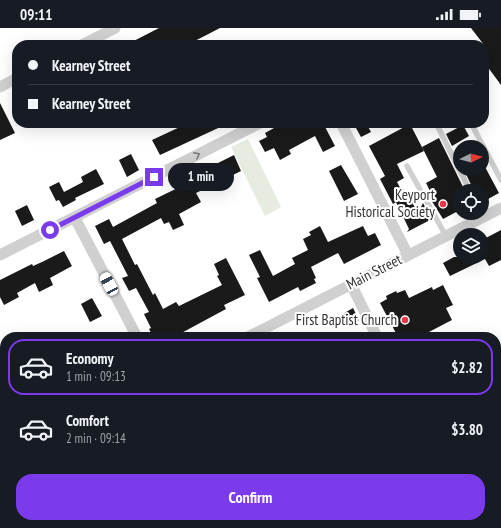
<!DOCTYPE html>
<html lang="en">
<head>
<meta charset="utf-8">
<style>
	:root { --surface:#171b24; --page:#20242c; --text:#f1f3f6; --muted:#9ea1a6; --line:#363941; --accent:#7c3aed }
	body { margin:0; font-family:"PT Sans Narrow",sans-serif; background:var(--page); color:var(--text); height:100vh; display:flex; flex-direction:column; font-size:15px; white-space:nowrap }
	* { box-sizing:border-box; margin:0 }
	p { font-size:13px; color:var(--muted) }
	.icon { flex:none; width:22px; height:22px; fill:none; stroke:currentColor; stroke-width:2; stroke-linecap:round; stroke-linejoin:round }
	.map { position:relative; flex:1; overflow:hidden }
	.panel { position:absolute; left:0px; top:304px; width:501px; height:196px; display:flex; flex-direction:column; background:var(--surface); border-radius:16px 16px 0 0; box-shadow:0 4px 16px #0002 }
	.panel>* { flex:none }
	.guide { position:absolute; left:12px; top:12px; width:477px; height:88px; border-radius:16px; box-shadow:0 4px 16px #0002; display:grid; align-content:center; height:88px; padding:0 16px; background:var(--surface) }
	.needle { width:26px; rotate:84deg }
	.buttons { position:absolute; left:453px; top:112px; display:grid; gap:8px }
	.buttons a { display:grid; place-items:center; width:36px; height:36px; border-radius:50%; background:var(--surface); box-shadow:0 4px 16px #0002; font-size:20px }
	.end { position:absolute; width:18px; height:18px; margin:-9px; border:5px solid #7c3aed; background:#fff; box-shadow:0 0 0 2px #fff }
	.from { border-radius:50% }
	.bubble { position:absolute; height:28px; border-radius:14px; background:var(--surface); box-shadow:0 4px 16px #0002; font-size:13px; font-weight:800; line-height:28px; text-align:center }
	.car { position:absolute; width:12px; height:24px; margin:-12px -6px; border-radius:5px; box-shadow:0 0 3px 1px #0007; background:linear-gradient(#fff 24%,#345 0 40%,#fff 0 76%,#345 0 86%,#fff 0) }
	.guide b { display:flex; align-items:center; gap:14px; height:38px; font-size:15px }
	.guide b+b { border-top:1px solid var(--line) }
	.guide i { width:10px; height:10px; background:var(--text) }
	ul { padding:7px 0 0; list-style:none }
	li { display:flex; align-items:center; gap:12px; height:56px; margin:0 8px 6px; padding:0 8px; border:2px solid transparent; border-radius:16px }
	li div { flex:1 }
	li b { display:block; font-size:15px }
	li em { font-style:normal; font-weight:800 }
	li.active { border-color:var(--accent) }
	li>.icon { width:36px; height:36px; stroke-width:1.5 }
	.cta { display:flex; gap:8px; margin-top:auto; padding:8px 16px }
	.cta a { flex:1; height:46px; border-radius:16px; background:var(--accent); color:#fff; font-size:16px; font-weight:800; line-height:46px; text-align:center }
	.status { display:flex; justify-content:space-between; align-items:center; height:28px; padding:0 20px; background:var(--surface); direction:ltr }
	.status svg { height:11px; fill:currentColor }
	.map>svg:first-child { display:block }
	.green { fill:#e6ecdf }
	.building { fill:#1a1a1a }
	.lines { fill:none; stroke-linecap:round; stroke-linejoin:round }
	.service { stroke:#d0d0d0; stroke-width:5.5 }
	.minor { stroke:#d0d0d0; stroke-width:11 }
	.secondary { stroke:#bdbdbd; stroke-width:16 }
	.oneway { stroke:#7a7a7a }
	.route { stroke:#7c3aed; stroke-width:5 }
	.poi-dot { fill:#e63946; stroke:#fff; stroke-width:1.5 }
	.labels { text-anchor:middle; stroke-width:4; stroke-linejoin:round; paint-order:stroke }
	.poi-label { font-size:15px; fill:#333; stroke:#fff; text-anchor:end }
	.street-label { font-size:15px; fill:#333; stroke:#fff }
</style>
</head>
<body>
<div class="status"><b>09:11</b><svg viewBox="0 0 49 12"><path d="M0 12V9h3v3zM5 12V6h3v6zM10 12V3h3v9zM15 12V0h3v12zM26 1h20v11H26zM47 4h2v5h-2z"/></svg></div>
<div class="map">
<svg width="501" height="500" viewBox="0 0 501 500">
	<rect width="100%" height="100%" fill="#fff"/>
	<!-- green -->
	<polygon class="green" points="248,111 281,179 265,188 231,119"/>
	<!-- building -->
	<g class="building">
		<polygon points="159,0 220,0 187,17 126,17"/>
		<polygon points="471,0 501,0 501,57 484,34 484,17"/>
		<polygon points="0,75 15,105 0,112"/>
		<polygon points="180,95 229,95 160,127 152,112 182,98"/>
		<polygon points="283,95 323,95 335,118 323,124 315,108 289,122 291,126 280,132 274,120 265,124 259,113 267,109 265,105"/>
		<polygon points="366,95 371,104 361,109 356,100"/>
		<polygon points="410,96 424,123 397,136 404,150 397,154 408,174 411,172 418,185 423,175 432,191 407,204 409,201 396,174 393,176 380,151 385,148 369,118"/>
		<polygon points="463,97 469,108 452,118 446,106"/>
		<polygon points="439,110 465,163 460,163 460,182 443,191 428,167 430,163 426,155 437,149 422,119"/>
		<polygon points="131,126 139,142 127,149 119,132"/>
		<polygon points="234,127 241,143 196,165 201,174 179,186 184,197 173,202 169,194 164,196 161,190 122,211 135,237 137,236 153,267 155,265 163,281 176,274 179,278 222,257 217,248 219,247 214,236 226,230 245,267 224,277 226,281 174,309 153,309 149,301 151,300 144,286 149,284 136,260 129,263 122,250 128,248 110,213 104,216 95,198 109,191 113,199 157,175 155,171 194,152 192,148"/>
		<polygon points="341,137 358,166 344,173 329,143"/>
		<polygon points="484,137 499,165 488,171 483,163 474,163 466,146 476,141 482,141 482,138"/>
		<polygon points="96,141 104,156 75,170 76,172 63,179 59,172 56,173 49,159 59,154 64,164 83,154 81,149"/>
		<polygon points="27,177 34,192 22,198 15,183"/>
		<polygon points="320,198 328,214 363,198 368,208 375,205 381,217 344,236 338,225 311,239 316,250 314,251 316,255 300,263 298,259 269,274 257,250 260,249 249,227 260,222 273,248 295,236 292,230 308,222 303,211 311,207 309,204"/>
		<polygon points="501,202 501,232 489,238 485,231 450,248 443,235 454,229 482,229 482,212"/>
		<polygon points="64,223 72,238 50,250 53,257 39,264 35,255 17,265 19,269 4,277 0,269 0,252 32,236 33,238 42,234"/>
		<polygon points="443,257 453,277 446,280 452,292 427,305 429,309 398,309 380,275 387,271 386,268 396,263 397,265 405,262 409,270 432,259 433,262"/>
		<polygon points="92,270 102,288 90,294 81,276"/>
		<polygon points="353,280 359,292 347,298 341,287"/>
	</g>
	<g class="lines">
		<!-- service -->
		<g class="service">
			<polyline points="436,95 470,163"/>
			<polyline points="471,95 501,152"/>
			<polyline points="407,138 446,208"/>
			<polyline points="0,376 5,386"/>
		</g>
		<!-- minor -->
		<g class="minor">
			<polyline points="82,17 115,0"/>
			<polyline points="0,59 17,50"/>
			<polyline points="341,95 408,227"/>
			<polyline points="75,190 137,309"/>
			<polyline points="0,227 260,95"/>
			<polyline points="351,256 377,309"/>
			<polyline points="248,309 501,180"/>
			<polyline points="0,436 5,433"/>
			<polyline points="194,495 196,500"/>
			<polyline points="487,495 490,500"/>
		</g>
		<!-- secondary -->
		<g class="secondary">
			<polyline points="496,449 501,446"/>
			<polyline points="396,500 406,495"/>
		</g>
	</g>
	<!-- one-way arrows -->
	<defs><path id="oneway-chevron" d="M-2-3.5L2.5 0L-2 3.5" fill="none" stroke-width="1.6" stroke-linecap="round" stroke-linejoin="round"/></defs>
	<use class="oneway" href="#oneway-chevron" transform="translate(197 127) rotate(-27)"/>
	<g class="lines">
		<!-- route -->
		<polyline class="route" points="50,202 154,149"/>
	</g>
	<!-- markers -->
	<g class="poi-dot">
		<circle cx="443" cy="176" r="4"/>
		<circle cx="405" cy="292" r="4"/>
	</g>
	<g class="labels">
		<!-- poi labels -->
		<g class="poi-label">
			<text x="435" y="172">Keyport<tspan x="435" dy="17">Historical Society</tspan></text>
			<text x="397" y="297">First Baptist Church</text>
		</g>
		<!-- street labels -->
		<g class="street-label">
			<text transform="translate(374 244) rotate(-27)" y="5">Main Street</text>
		</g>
	</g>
</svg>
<div class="buttons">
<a><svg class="needle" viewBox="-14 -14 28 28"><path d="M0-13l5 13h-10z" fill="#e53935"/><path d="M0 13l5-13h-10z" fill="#9ea1a6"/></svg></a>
<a><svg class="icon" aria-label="locate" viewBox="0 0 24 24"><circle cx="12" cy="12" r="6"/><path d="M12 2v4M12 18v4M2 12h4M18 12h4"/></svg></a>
<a><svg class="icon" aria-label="layers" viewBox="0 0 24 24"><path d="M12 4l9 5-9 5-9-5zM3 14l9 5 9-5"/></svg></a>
</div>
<i class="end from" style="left:50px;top:202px"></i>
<i class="end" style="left:154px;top:149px"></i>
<div class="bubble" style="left:168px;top:135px;width:66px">1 min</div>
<i class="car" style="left:109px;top:256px;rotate:332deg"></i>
<div class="guide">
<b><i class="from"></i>Kearney Street</b>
<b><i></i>Kearney Street</b>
</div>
<section class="panel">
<ul>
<li class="active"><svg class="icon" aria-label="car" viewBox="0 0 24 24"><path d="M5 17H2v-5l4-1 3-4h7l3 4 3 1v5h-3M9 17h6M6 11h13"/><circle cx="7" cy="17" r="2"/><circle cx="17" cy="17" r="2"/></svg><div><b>Economy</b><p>1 min · 09:13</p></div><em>$2.82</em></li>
<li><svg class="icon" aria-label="car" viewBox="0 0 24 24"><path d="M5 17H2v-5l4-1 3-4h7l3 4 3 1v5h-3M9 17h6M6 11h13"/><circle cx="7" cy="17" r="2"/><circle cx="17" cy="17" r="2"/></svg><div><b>Comfort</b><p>2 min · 09:14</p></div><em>$3.80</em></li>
</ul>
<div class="cta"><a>Confirm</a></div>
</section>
</div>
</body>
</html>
